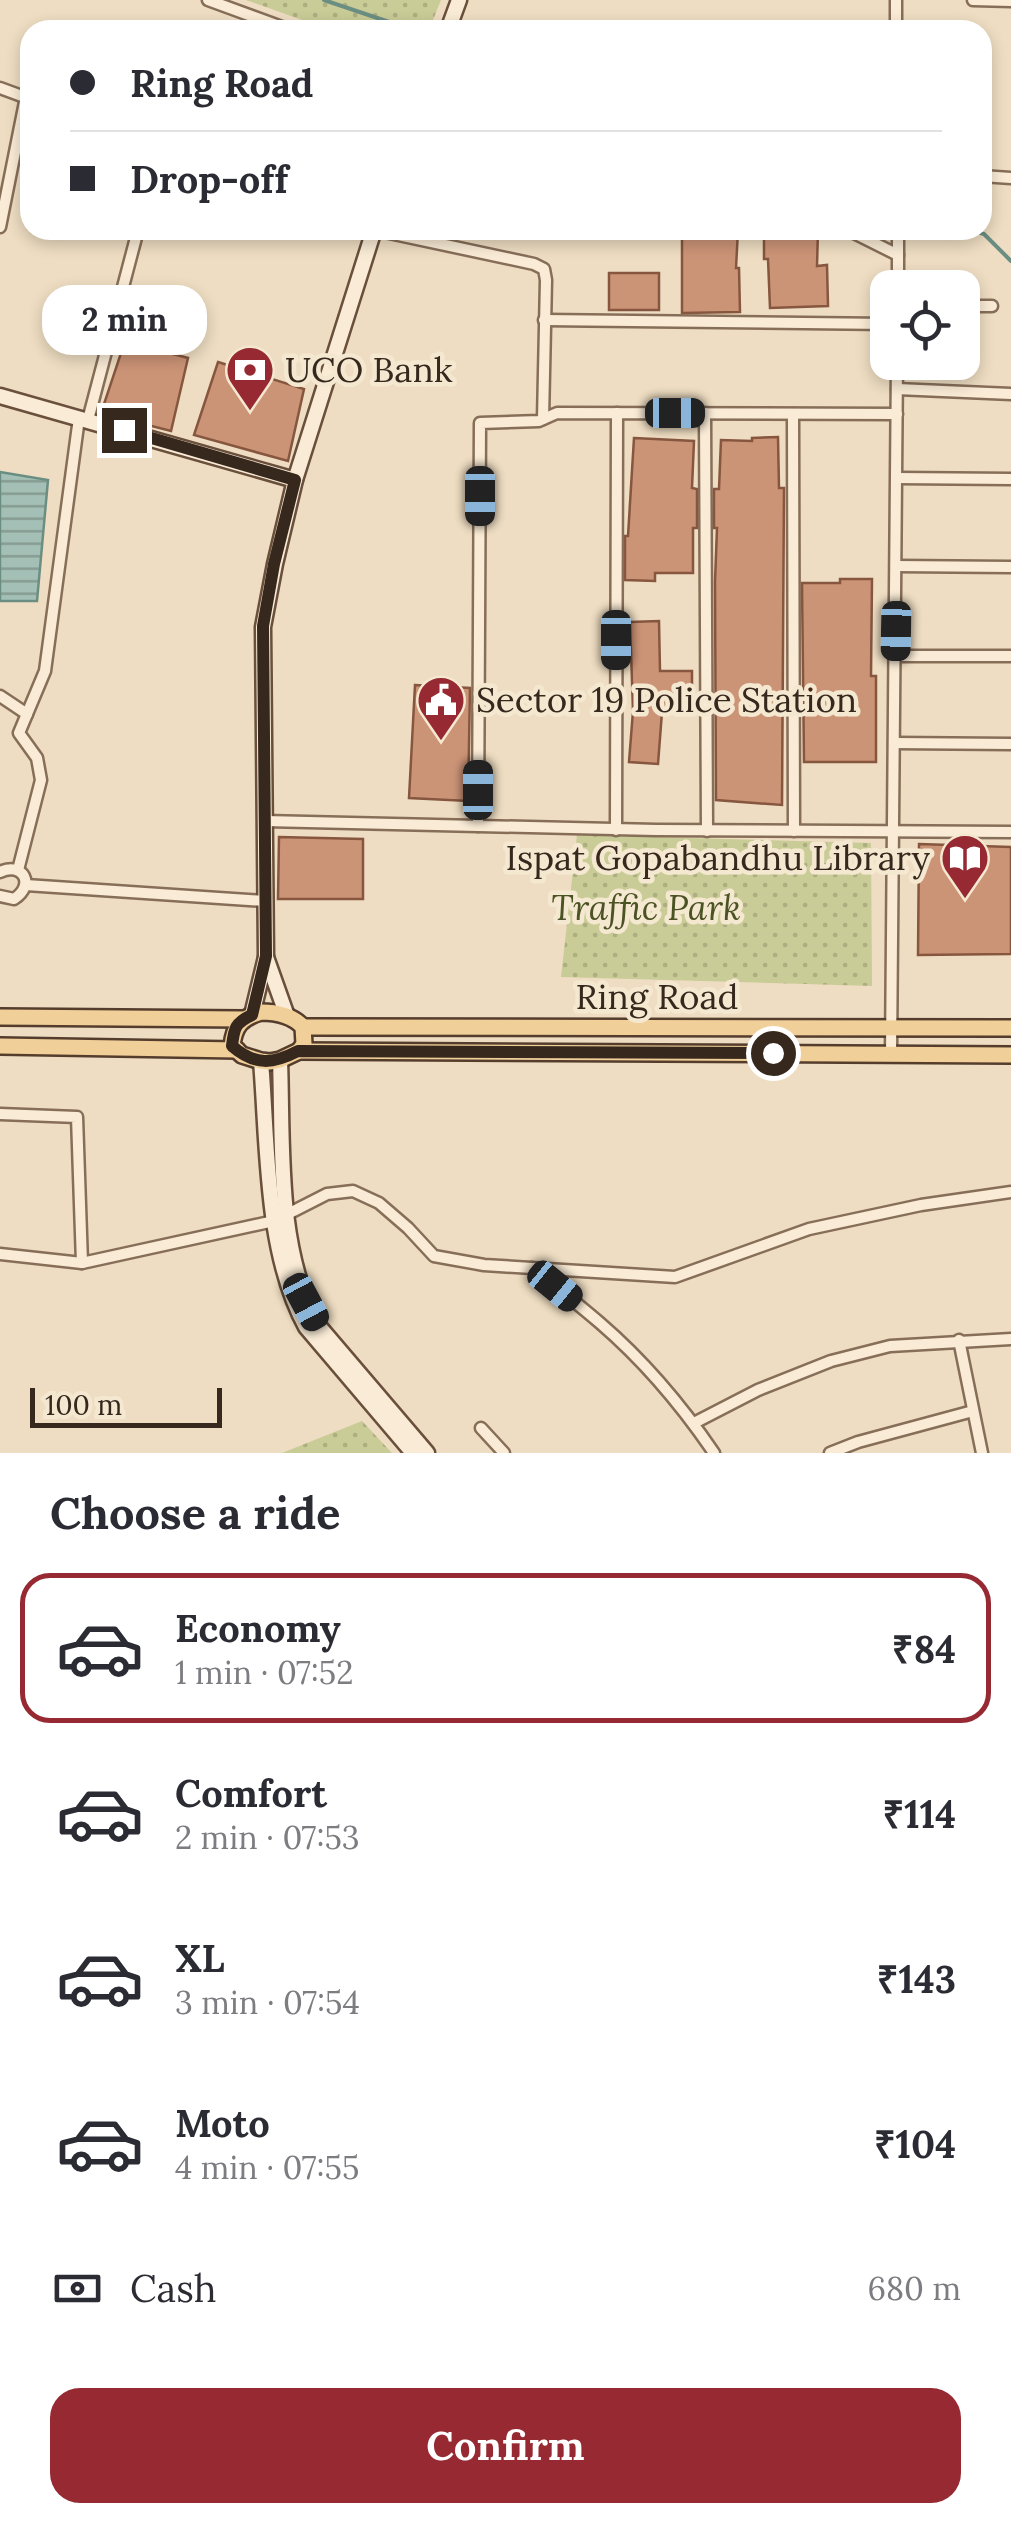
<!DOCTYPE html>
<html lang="en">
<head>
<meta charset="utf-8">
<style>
	:root { --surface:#fff; --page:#f2f2f3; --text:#2b2b33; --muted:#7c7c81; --line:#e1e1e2; --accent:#962932 }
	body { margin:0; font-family:Lora,serif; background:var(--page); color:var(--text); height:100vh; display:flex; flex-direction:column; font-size:38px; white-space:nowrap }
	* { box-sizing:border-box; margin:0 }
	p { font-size:32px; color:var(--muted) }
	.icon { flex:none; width:55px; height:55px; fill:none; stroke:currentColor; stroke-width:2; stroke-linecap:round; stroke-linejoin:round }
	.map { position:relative; height:1453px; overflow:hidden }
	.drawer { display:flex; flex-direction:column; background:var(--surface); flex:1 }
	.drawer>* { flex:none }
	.top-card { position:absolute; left:20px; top:20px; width:972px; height:220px; border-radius:30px; box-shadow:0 5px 15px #0003; display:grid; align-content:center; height:220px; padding:0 50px; background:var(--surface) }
	.fabs { position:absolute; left:870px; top:270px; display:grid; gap:20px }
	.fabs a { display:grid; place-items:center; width:110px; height:110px; border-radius:20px; background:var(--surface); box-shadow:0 5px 15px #0003; font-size:50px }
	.scale { position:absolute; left:30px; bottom:25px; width:192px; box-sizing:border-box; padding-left:10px; border:5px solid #37281d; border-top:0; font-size:28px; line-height:35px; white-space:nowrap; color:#37281d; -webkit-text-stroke:8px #f5e8d1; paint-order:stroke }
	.end { position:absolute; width:45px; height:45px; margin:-22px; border:12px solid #37281d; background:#fff; box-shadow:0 0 0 5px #fff }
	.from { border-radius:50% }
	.bubble { position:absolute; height:70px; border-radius:30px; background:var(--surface); box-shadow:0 5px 15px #0003; font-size:32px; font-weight:700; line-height:70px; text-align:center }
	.car { position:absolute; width:30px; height:60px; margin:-30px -15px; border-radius:12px; box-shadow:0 0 8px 2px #0007; background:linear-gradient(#222 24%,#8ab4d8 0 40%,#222 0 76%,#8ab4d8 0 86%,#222 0) }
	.top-card b { display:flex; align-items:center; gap:35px; height:95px; font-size:38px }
	.top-card b+b { border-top:2px solid var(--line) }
	.top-card i { width:25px; height:25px; background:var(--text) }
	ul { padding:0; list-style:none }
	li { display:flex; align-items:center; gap:30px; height:150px; margin:0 20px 15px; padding:0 30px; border:5px solid transparent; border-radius:30px }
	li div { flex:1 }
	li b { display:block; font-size:38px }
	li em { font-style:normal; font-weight:700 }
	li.current { border-color:var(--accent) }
	li>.icon { width:90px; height:90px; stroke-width:1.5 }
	h2 { padding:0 50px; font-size:45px; line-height:120px }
	.pay { display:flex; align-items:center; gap:25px; height:110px; padding:0 50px; font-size:38px }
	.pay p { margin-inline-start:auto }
	.button { display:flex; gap:20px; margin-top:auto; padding:20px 50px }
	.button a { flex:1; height:115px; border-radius:30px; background:var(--accent); color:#fff; font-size:40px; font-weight:700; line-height:115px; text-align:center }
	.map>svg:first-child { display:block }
	.park { fill:url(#park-dots) }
	.water { fill:url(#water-rules); stroke:#6b8e83; stroke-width:2.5 }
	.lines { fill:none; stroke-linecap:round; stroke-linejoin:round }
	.stream { stroke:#6b8e83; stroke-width:4 }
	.building { fill:#cc9477; stroke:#86563f; stroke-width:2.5 }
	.street-casing { stroke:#876e59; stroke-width:15 }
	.secondary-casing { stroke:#694f3c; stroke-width:19 }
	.primary-casing { stroke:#553d2d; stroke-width:20 }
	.street { stroke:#f9ebd5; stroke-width:10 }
	.secondary { stroke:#f9ebd5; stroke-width:14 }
	.primary { stroke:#f1cf99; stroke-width:15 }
	.route { stroke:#37281d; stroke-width:12 }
	.labels { text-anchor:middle; stroke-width:9; stroke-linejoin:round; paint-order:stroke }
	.poi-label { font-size:35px; fill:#37281d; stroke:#f5e8d1; text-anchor:start }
	.park-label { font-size:35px; font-style:italic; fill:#4b5324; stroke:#f5e8d1 }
	.street-label { font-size:35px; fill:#37281d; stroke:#f5e8d1 }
</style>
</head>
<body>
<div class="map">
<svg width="1011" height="1453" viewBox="0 0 1011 1453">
	<defs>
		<pattern id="park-dots" width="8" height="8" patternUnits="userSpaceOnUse" patternTransform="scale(2.5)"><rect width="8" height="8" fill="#c9cc96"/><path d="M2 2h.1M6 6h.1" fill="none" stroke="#adaf81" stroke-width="1.8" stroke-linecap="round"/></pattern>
		<pattern id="water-rules" width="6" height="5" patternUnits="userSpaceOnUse" patternTransform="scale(2.5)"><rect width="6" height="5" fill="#a4c0b6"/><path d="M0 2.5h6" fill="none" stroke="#869c93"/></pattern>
	</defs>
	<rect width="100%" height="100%" fill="#eeddc2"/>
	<!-- park -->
	<g class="park">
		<polygon points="246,0 441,0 429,30 330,30"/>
		<polygon points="577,835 871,843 872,986 561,977"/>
		<polygon points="362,1421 392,1453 282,1453"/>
	</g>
	<!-- water -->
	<polygon class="water" points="0,472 48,480 37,601 0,601"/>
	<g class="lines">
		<!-- stream -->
		<g class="stream">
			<polyline points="324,0 413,30"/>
			<polyline points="970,230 984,234 1011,261"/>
		</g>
	</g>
	<!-- building -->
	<g class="building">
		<polygon points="682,230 738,230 736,268 739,268 740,312 682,313"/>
		<polygon points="764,230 818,230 817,266 827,265 828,306 770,308 768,259 764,259"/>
		<rect x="609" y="273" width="50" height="37"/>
		<polygon points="125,341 188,358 171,431 101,413"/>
		<polygon points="218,362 304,389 288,461 194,435"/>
		<polygon points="778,437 779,488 784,488 782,805 716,800 715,582 717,528 714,528 714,489 719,489 721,440 752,441 752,438"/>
		<polygon points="634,438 694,441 692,488 697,489 697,528 693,528 693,573 655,573 655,581 625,580 625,536 628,536"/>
		<polygon points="840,579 872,579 871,676 876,676 876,762 804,762 802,583 840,583"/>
		<polygon points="659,621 660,671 692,671 692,712 662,712 658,764 629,762 633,711 630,622"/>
		<polygon points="415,685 470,688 468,801 409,798"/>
		<polygon points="279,837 363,839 363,899 278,899"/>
		<polygon points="919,844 1011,847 1011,954 918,955"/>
	</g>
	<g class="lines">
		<!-- street casing -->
		<g class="street-casing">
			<g id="street">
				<polyline points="208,0 290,30"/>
				<polyline points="896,0 896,30"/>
				<polyline points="973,0 1011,1"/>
				<polyline points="0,88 30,99"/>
				<polyline points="982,176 1011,178"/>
				<polyline points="0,227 26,97"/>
				<polyline points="375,230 534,264 544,269 546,280 543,419"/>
				<polyline points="848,230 898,255"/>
				<polyline points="898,288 898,230"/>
				<polyline points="962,306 992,306"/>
				<polyline points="544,320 888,324"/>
				<polyline points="897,389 1011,394"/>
				<polyline points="705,413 707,831"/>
				<polyline points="793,414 794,831"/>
				<polyline points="88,420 138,230"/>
				<polyline points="897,478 1011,479"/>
				<polyline points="896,566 1011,567"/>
				<polyline points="895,656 1011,656"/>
				<polyline points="0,696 27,714"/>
				<polyline points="894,743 1011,744"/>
				<polyline points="265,821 656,830 1011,832"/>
				<polyline points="478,826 480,423 539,421 557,413 897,414"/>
				<polyline points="616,830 617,413"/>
				<polyline points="18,870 41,780 37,758 19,733 45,671 79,418"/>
				<path d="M 0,872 C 23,861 36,885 14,899 L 0,896"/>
				<polyline points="26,885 265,901"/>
				<polyline points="891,1054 897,362"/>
				<polyline points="0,1114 77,1117 82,1263"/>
				<polyline points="0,1254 82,1263 274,1221 327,1194 353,1191 379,1203 408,1228 434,1256 484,1265 675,1277 809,1229 921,1205 1011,1192"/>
				<path d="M 532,1268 C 555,1286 578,1304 600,1323 C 643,1360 682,1406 714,1453"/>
				<polyline points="959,1340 982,1453"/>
				<polyline points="694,1423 758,1390 831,1361 890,1346 1011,1339"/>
				<polyline points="481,1428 504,1453"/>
				<polyline points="830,1453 858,1442 973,1411"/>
			</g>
		</g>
		<!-- secondary casing -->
		<g class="secondary-casing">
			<g id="secondary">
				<polyline points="448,30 459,0"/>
				<polyline points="0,396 295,480"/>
				<polyline points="266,957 287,1016"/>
				<polyline points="252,1015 266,957 263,627 275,564 295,480 374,230"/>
				<path d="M 280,1060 C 283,1146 276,1246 317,1324 L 427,1453"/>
				<path d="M 261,1061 C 268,1145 265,1252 306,1327 L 413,1453"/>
			</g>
		</g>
		<!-- primary casing -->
		<g class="primary-casing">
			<g id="primary">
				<path d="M 261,1012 C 277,1012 292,1015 303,1027 L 304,1044 L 299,1051 L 280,1060 L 270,1062 L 261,1061 L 242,1055 L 232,1046 C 234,1026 241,1018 261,1012 Z"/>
				<polyline points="0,1017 243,1019"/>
				<polyline points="303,1027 1011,1028"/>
				<polyline points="0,1046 237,1050"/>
				<polyline points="299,1051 1011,1055"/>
			</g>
		</g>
		<!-- street -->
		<use href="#street" class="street"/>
		<!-- secondary -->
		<use href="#secondary" class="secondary"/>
		<!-- primary -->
		<use href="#primary" class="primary"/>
	</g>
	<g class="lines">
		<!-- route -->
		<path class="route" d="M 124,430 L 295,480 L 274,564 L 263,626 L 266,956 L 252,1015 C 235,1023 234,1028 232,1046 C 255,1066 273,1064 298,1051 L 773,1053"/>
	</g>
	<!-- icons -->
	<defs>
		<g id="bank-pin" transform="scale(2.5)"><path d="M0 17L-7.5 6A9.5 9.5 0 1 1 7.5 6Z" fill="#962932" stroke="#f5e8d1"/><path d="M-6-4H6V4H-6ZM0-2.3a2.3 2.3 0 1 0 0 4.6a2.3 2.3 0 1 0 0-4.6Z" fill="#fff"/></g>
		<g id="civic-pin" transform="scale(2.5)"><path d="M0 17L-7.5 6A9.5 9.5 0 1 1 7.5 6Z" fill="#962932" stroke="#f5e8d1"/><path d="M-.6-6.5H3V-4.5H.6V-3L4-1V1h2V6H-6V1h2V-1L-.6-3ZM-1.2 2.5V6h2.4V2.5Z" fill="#fff"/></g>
		<g id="library-pin" transform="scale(2.5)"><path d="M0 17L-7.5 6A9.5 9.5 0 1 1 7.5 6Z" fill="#962932" stroke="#f5e8d1"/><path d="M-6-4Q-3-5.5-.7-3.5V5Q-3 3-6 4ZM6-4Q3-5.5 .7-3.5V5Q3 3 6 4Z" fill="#fff"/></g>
	</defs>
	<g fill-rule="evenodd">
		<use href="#bank-pin" x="250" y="370"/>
		<use href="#civic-pin" x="441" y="700"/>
		<use href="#library-pin" x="965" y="858"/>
	</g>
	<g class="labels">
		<!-- poi labels -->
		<g class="poi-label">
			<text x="285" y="382">UCO Bank</text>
			<text x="476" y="712">Sector 19 Police Station</text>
			<text x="930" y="870" text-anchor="end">Ispat Gopabandhu Library</text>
		</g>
		<!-- park labels -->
		<g class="park-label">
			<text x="646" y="920">Traffic Park</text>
		</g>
		<!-- street labels -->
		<g class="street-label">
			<text x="657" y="1009">Ring Road</text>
		</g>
	</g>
</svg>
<div class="fabs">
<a><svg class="icon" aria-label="locate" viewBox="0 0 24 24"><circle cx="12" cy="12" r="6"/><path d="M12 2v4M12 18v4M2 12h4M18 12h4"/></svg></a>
</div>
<div class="scale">100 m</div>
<i class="end from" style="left:773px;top:1053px"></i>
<i class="end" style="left:124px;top:430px"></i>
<div class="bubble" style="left:42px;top:285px;width:165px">2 min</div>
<i class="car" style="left:675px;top:413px;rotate:90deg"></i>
<i class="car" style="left:480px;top:496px;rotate:180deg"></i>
<i class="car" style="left:896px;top:631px;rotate:181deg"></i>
<i class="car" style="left:616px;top:640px;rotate:180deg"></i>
<i class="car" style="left:478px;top:790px;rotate:0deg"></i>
<i class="car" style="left:555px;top:1286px;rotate:129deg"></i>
<i class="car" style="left:306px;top:1302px;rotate:152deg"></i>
<div class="top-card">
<b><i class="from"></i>Ring Road</b>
<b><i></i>Drop-off</b>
</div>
</div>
<section class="drawer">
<h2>Choose a ride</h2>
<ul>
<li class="current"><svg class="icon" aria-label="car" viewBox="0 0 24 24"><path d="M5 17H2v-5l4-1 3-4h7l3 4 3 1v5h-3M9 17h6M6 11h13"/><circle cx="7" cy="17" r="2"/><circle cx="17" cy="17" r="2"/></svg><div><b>Economy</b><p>1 min · 07:52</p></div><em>₹84</em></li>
<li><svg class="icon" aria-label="car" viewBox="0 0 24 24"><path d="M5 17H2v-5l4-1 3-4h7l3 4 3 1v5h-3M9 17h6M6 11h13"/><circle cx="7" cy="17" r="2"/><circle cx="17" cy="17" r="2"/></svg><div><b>Comfort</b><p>2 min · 07:53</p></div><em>₹114</em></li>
<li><svg class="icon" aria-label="car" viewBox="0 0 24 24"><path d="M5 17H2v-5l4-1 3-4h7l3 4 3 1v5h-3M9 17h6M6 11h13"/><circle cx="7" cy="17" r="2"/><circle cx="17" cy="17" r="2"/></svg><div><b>XL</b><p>3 min · 07:54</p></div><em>₹143</em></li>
<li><svg class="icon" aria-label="car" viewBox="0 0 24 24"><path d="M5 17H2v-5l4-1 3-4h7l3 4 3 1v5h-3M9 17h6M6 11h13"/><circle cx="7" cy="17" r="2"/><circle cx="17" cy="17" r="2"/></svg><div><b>Moto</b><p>4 min · 07:55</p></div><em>₹104</em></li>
</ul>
<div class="pay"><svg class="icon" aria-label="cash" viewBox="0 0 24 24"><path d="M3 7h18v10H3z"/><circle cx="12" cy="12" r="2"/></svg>Cash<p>680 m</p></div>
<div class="button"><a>Confirm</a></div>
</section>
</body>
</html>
